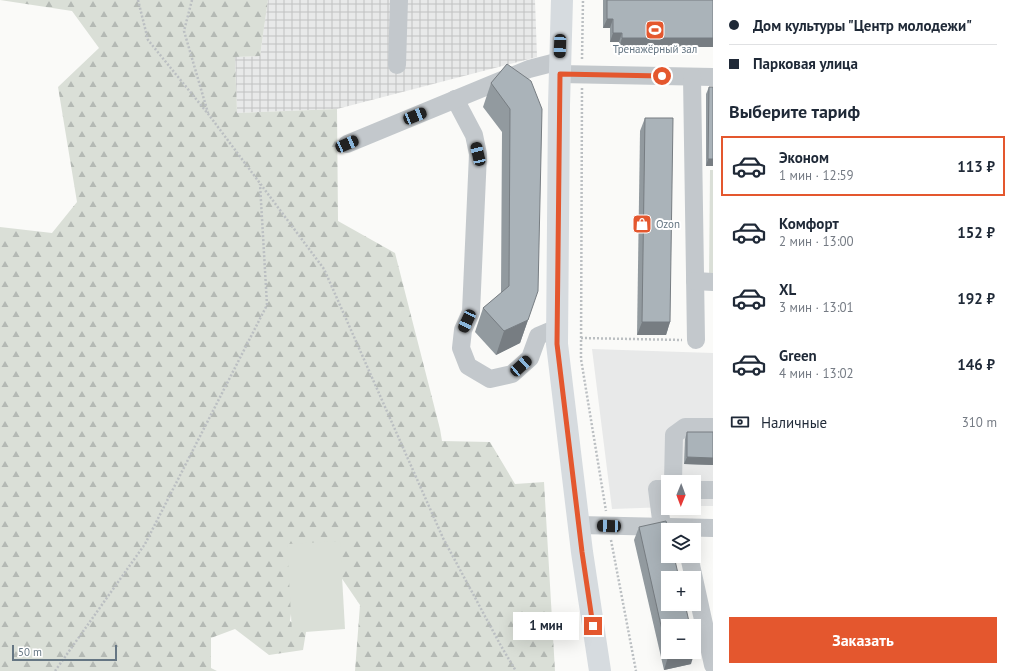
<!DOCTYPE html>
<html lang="ru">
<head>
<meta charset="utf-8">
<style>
	:root { --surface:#fff; --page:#f2f2f3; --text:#1f2937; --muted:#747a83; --line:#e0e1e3; --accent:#e4572e }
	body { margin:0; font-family:"PT Sans",sans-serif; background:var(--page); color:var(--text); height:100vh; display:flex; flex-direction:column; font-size:15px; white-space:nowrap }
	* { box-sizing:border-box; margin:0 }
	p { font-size:13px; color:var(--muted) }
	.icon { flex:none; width:22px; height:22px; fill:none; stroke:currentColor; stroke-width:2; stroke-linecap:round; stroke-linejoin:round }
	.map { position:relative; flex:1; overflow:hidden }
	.drawer { display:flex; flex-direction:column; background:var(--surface); width:300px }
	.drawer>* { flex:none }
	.top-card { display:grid; align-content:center; height:88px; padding:0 16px; background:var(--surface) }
	.needle { width:26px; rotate:181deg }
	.fabs { position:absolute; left:661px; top:475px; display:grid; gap:8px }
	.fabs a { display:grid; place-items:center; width:40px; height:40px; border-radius:0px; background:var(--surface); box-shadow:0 4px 16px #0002; font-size:20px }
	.scale { position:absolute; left:12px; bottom:10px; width:105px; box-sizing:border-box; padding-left:4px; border:2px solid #657683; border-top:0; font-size:11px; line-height:14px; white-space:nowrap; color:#657683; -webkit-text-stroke:3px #fff; paint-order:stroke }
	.end { position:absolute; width:18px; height:18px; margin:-9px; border:5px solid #e4572e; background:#fff; box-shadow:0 0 0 2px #fff }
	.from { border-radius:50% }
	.bubble { position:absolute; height:28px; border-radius:0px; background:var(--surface); box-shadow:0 4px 16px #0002; font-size:13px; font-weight:600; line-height:28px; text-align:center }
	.car { position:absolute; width:12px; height:24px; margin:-12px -6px; border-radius:5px; box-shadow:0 0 3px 1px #0007; background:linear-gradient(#222 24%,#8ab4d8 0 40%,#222 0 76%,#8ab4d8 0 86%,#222 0) }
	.top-card b { display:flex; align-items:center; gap:14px; height:38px; font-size:15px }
	.top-card b+b { border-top:1px solid var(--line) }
	.top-card i { width:10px; height:10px; background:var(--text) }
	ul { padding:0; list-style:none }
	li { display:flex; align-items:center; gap:12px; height:60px; margin:0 8px 6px; padding:0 8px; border:2px solid transparent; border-radius:0px }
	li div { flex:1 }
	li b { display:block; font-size:15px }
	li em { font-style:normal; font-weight:600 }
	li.selected { border-color:var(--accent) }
	li>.icon { width:36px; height:36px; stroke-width:1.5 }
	h2 { padding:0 16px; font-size:18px; line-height:48px }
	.pay { display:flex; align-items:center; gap:10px; height:44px; padding:0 16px; font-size:15px }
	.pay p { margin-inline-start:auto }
	.action { display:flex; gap:8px; margin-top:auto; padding:8px 16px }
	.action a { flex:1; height:46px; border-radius:0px; background:var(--accent); color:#fff; font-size:16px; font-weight:600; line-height:46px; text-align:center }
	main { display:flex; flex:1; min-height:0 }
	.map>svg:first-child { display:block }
	.built { fill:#e8e9e9 }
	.industrial { fill:url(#industrial-grid) }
	.forest { fill:url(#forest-firs) }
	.park { fill:#dadfd7 }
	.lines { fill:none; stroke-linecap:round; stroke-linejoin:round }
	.path { stroke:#bbbfc2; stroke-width:2.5; stroke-dasharray:2 2; stroke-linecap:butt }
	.minor { stroke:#c3c8cc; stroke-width:18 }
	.major { stroke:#d6dbdf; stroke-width:22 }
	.wall { fill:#929a9f }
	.shaded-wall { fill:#777d82 }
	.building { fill:#aab3b9; stroke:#777d82 }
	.route { stroke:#e4572e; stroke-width:5 }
	.labels { text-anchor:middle; stroke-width:4; stroke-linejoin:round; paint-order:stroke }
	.poi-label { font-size:11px; fill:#657683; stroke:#fff }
</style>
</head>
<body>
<main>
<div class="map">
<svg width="713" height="671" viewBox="0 0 713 671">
	<defs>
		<pattern id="industrial-grid" width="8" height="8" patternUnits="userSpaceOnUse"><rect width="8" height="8" fill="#e8e9e9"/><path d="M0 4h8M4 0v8" fill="none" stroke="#c0c1c2"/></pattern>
		<pattern id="forest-firs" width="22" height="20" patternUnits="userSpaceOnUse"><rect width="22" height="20" fill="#dadfd7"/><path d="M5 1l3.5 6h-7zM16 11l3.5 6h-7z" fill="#b4b9b4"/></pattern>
	</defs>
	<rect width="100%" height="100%" fill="#fafaf8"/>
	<!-- built -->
	<polygon class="built" points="592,349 713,353 713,506 694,506 694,482 668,482 668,507 612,509"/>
	<!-- industrial -->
	<polygon class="industrial" points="268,0 535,0 537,57 337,109 237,113 235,57 260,56"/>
	<!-- forest -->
	<polygon class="forest" points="0,0 268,0 260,56 235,57 237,113 337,109 338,221 395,253 440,429 442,441 490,442 515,484 544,482 555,671 355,671 360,605 334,567 298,563 290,621 306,632 303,650 269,655 235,629 211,638 211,668 217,671 0,671 0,227 52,233 77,202 58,87 99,48 72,11"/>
	<!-- park -->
	<g class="park">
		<polygon points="710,170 713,170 713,280 709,280"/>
		<polygon points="340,541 345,629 292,633 287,544"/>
	</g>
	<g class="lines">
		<!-- path -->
		<g class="path">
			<polyline points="138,0 148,40 209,115 324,269 443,538 501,646 516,671"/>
			<polyline points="192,0 184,31 208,113"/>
			<polyline points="582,59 583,0"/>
			<polyline points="582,88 581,359 606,511"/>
			<polyline points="581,338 682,340"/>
			<polyline points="611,540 636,671"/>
			<polyline points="55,671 145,544 267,305 260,184"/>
		</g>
		<!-- minor -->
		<g class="minor">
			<polyline points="397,65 399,0"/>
			<polyline points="560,74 713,77"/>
			<polyline points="692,77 696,340"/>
			<polyline points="455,99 474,135 478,154 471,312 463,330 461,348 468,366 490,379 512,374 530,358 538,336 557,328"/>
			<polyline points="347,144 529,69 560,61"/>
			<polyline points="695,281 713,282"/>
			<polyline points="673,482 674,435 685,427 713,427"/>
			<polyline points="694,490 713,490"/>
			<polyline points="579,525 713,528"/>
			<polyline points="662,527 657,489 668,489"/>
			<polyline points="689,556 713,665"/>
		</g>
		<!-- major -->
		<polyline class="major" points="562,0 559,105 557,344 582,552 600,671"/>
	</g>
	<!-- wall -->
	<g class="wall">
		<polygon points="603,0 713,0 619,47 619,42 610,42 610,28 603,28"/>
		<polygon points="507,64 528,320 520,343 496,355 475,332 483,308 501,293 502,132 483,107 491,83"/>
		<polygon points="709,87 713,87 713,166 706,166 706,94"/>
		<polygon points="645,118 670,322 666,335 637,335 640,131"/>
		<polygon points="687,432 713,432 713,465 684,464 685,439"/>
		<polygon points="639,527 691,664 664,670 634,540"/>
	</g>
	<!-- shaded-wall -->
	<g class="shaded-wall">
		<polygon points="607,19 613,19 610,28 603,28"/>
		<polygon points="613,33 622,33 619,42 610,42"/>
		<polygon points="622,38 713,38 713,47 619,47"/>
		<polygon points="708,159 713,159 713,166 706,166"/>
		<polygon points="528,320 520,343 496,355 504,331"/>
		<polygon points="642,322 670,322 666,335 637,335"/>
		<polygon points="687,457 713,458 713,465 684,464"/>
		<polygon points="694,651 695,651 691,664 664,670 668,657 691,652 694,652"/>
	</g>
	<!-- building -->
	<g class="building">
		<polygon points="607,0 713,0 713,38 622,38 622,33 613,33 613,19 607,19"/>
		<polygon points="507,64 531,81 542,109 538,291 528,320 504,331 483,308 509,286 510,109 491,83"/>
		<polygon points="709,87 713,87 713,159 708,159"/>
		<polygon points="645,118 673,118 670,322 642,322"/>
		<polygon points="687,432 713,432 713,458 687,457"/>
		<polygon points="666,521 668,530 668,556 674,556 679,578 668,578 668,604 685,604 690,626 668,626 668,652 691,652 668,657 639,527"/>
	</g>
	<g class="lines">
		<!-- route -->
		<polyline class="route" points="593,626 582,552 557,344 560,74 662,76"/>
	</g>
	<!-- icons -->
	<defs>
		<g id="stadium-square" transform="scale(1)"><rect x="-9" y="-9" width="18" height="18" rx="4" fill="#e4572e" stroke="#fff"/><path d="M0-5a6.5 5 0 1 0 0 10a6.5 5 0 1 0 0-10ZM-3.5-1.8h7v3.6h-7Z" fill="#fff"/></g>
		<g id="shop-square" transform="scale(1)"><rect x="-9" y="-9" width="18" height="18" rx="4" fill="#e4572e" stroke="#fff"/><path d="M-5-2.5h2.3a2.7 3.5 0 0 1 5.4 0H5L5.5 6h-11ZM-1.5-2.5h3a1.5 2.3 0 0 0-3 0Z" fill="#fff"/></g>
	</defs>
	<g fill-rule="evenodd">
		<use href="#stadium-square" x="655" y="30"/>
		<use href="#shop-square" x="642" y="224"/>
	</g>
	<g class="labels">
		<!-- poi labels -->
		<g class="poi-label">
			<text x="655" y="53">Тренажёрный зал</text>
			<text x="656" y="228" text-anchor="start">Ozon</text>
		</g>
	</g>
</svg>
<div class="fabs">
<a><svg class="needle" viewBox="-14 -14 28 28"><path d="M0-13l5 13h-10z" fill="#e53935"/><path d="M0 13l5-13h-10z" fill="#747a83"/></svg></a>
<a><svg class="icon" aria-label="layers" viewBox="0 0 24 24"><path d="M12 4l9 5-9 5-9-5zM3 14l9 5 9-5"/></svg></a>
<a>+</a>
<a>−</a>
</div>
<div class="scale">50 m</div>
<i class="end from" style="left:662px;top:76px"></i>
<i class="end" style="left:593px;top:626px"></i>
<div class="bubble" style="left:513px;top:612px;width:66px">1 мин</div>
<i class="car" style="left:560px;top:46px;rotate:182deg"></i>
<i class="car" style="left:415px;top:116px;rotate:68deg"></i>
<i class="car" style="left:347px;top:144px;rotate:67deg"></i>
<i class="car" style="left:478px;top:154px;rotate:347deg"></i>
<i class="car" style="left:467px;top:321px;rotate:205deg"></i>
<i class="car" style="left:521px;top:366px;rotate:48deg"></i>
<i class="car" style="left:609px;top:526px;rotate:272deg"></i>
</div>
<section class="drawer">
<div class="top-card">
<b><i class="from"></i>Дом культуры &quot;Центр молодежи&quot;</b>
<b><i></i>Парковая улица</b>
</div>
<h2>Выберите тариф</h2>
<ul>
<li class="selected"><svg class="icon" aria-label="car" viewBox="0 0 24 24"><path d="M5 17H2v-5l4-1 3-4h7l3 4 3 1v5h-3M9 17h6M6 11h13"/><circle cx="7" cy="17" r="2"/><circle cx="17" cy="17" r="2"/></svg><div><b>Эконом</b><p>1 мин · 12:59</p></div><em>113 ₽</em></li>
<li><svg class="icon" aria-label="car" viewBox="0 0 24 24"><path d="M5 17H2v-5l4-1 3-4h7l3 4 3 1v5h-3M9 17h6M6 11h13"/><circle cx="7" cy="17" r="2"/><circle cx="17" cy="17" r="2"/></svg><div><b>Комфорт</b><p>2 мин · 13:00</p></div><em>152 ₽</em></li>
<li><svg class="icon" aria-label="car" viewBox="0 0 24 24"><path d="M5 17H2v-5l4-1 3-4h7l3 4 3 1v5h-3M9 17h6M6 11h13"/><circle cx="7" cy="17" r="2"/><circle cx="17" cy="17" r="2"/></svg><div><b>XL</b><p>3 мин · 13:01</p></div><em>192 ₽</em></li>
<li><svg class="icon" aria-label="car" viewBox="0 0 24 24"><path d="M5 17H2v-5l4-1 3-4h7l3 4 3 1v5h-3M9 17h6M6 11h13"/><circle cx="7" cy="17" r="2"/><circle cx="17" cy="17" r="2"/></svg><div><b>Green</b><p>4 мин · 13:02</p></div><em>146 ₽</em></li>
</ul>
<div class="pay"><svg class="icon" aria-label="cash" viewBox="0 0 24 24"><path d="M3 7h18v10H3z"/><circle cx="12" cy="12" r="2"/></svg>Наличные<p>310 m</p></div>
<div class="action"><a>Заказать</a></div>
</section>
</main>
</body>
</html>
